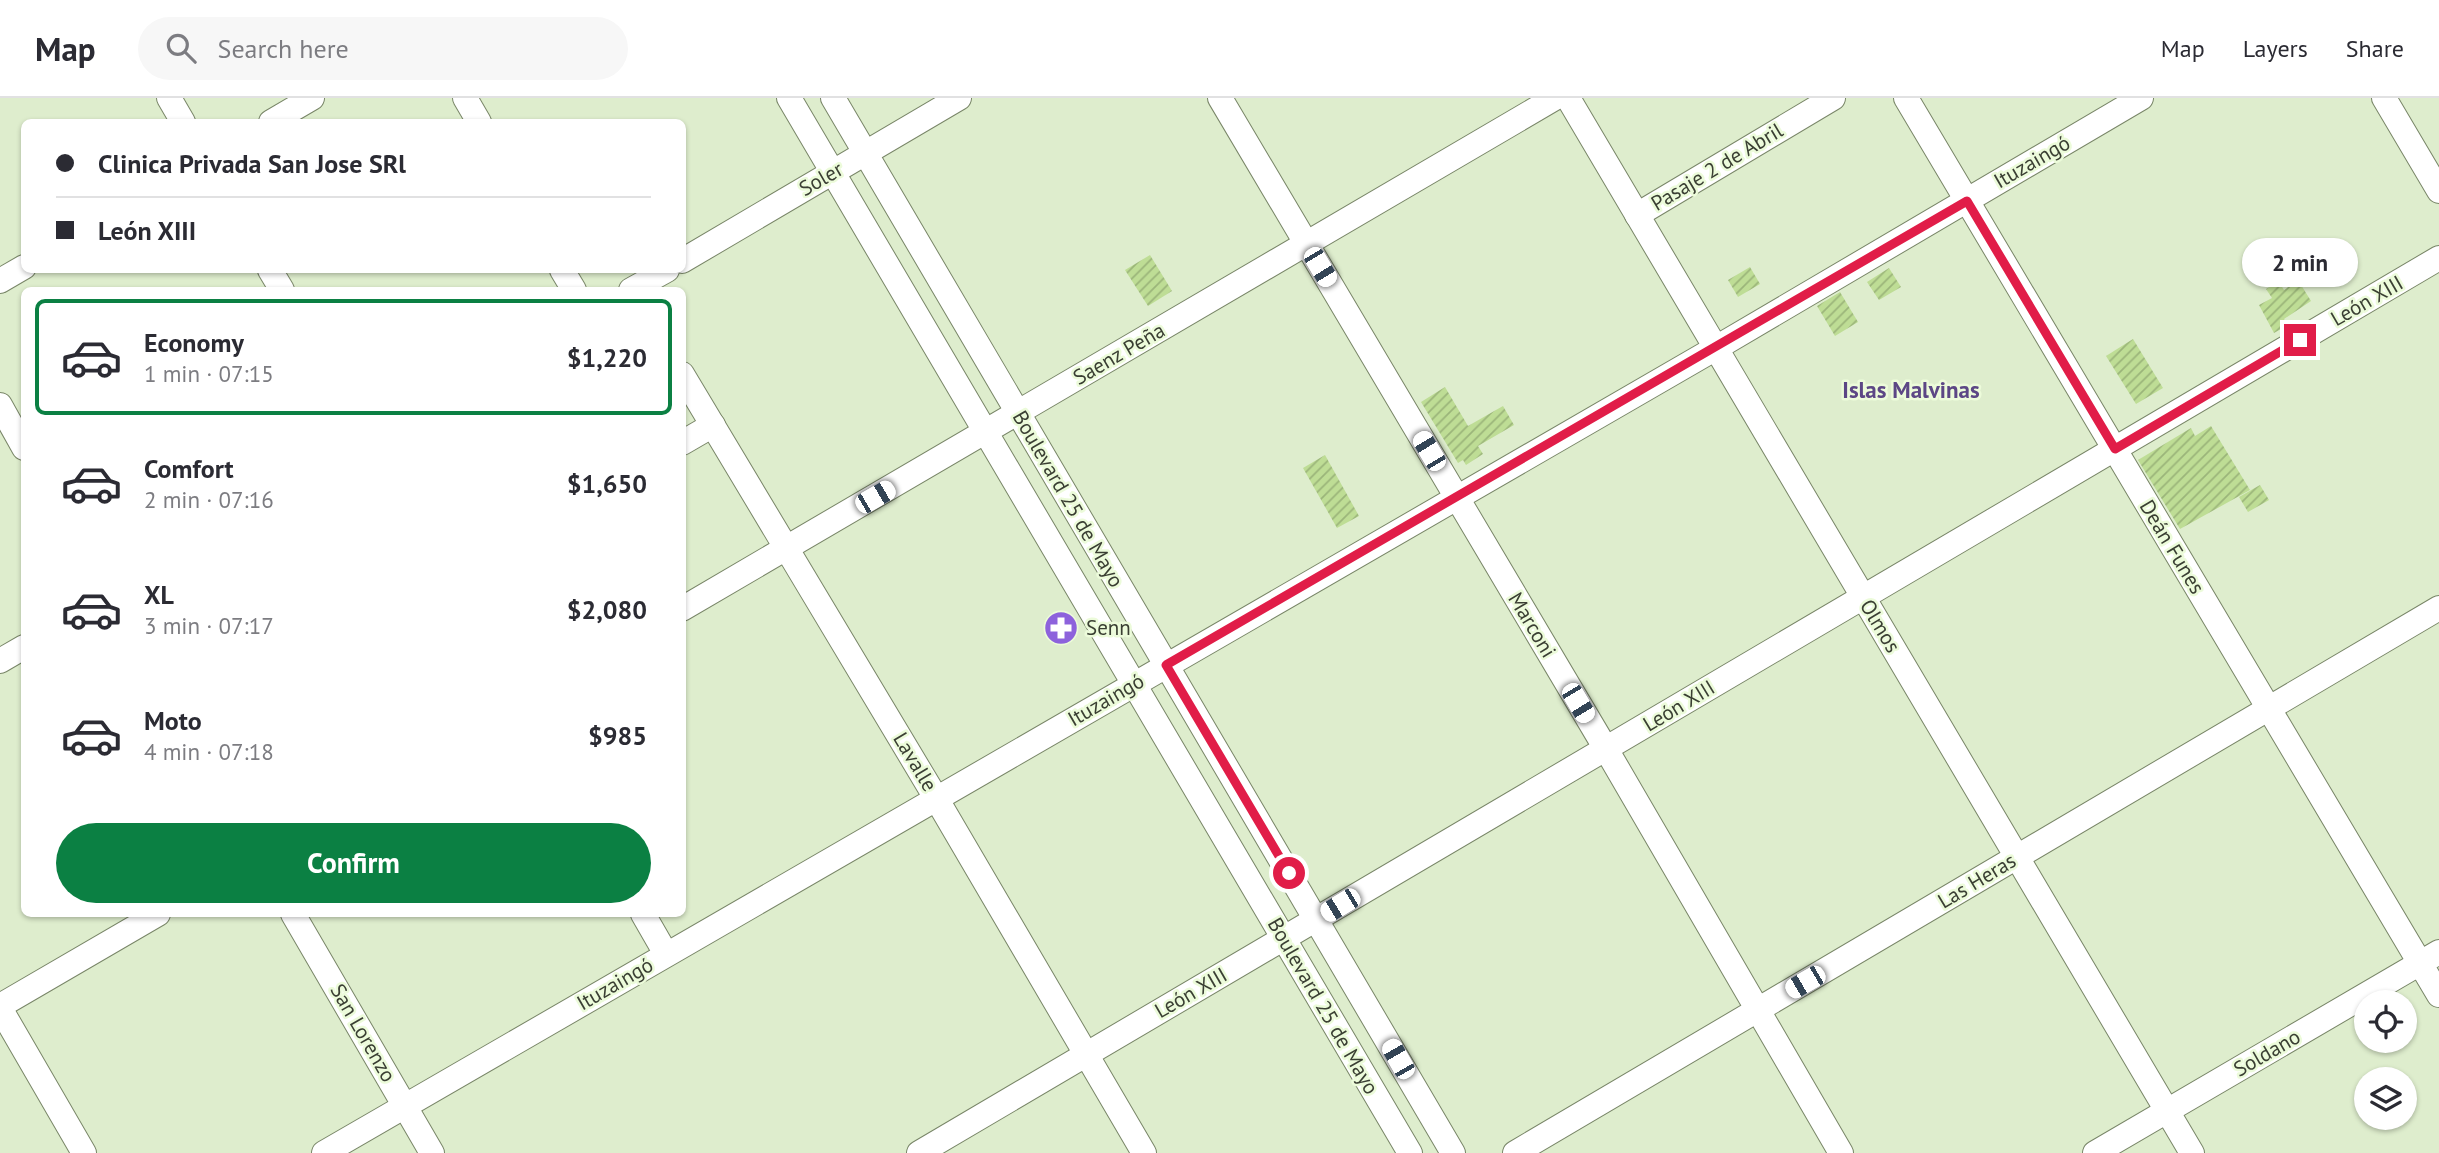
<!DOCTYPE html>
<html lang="en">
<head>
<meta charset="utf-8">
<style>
	:root { --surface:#fff; --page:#f7f7f7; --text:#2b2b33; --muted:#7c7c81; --line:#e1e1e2; --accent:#0b8043 }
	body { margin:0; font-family:"PT Sans",sans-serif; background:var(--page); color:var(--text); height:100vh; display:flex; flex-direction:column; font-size:26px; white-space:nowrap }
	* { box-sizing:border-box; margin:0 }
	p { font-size:23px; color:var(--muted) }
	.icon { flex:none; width:38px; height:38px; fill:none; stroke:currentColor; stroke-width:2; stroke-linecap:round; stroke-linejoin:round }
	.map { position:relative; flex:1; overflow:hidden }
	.sheet { position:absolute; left:21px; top:189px; width:665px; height:630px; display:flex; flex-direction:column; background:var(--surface); border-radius:10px; box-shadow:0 2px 5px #0004 }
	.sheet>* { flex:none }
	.top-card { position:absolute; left:21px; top:21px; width:665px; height:154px; border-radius:10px; box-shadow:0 2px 5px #0004; display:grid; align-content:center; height:154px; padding:0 35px; background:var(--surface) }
	.buttons { position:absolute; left:2354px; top:892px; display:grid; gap:14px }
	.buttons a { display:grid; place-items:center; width:63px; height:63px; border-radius:50%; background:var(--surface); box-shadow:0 2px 5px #0004; font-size:35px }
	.end { position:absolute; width:32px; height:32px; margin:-16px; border:9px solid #e11d48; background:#fff; box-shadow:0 0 0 4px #fff }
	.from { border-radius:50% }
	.bubble { position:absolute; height:49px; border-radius:24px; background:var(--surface); box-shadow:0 2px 5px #0004; font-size:23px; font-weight:800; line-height:49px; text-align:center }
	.car { position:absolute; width:21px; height:42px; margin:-21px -10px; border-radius:9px; box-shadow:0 0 5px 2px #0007; background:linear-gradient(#fff 24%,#345 0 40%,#fff 0 76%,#345 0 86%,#fff 0) }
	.top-card b { display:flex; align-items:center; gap:24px; height:66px; font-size:26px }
	.top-card b+b { border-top:2px solid var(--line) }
	.top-card i { width:18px; height:18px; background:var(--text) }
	ul { padding:12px 0 0; list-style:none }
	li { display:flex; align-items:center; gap:21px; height:116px; margin:0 14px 10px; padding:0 21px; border:4px solid transparent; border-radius:10px }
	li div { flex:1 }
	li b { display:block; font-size:26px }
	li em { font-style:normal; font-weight:800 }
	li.on { border-color:var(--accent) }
	li>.icon { width:63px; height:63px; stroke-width:1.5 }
	.action { display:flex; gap:14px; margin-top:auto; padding:14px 35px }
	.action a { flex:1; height:80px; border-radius:42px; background:var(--accent); color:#fff; font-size:28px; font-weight:800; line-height:80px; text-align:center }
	header { display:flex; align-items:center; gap:42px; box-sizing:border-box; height:98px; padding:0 35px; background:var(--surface); border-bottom:2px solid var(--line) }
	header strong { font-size:33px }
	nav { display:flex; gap:38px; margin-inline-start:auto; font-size:24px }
	.search { width:490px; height:63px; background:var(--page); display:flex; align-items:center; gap:18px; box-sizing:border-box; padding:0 24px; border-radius:38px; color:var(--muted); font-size:26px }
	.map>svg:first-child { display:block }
	.building { fill:url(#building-hatch) }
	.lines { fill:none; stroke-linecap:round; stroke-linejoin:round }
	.minor-casing { stroke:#798668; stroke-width:26 }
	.minor { stroke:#fff; stroke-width:24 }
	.route { stroke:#e11d48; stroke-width:9 }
	.labels { text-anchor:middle; stroke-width:5; stroke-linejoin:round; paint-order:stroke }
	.street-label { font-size:21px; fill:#3a3f33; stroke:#ecfbda }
	.poi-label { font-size:21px; fill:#3a3f33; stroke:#ecfbda; text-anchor:start }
	.neighbourhood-label { font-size:23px; font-weight:bold; fill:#5c4785; stroke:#ecfbda }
</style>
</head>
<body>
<header>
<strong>Map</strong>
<div class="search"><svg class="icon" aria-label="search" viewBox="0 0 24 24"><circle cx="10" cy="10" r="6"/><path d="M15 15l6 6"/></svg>Search here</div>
<nav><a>Map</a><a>Layers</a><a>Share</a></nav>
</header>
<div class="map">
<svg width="2439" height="1055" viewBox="0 0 2439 1055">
	<defs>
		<pattern id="building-hatch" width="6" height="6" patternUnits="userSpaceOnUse" patternTransform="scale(1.75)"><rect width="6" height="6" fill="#bedd95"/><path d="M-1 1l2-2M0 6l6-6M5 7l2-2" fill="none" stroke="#9bb57a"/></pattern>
	</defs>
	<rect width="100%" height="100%" fill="#deedcd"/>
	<!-- building -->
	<g class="building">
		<polygon points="1150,157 1172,193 1148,208 1125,172"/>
		<polygon points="1750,169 1760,186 1738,199 1728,182"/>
		<polygon points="1889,170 1901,189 1879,202 1867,184"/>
		<polygon points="2298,182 2311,203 2284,221 2288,227 2274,235 2259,207 2272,200 2266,191 2279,184 2284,192"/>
		<polygon points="1840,194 1858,224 1835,238 1817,208"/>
		<polygon points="2133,241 2163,290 2136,306 2106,258"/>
		<polygon points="1445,289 1468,328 1503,308 1514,327 1478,348 1483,356 1466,367 1463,362 1458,365 1421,304"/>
		<polygon points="2211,328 2250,392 2180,431 2138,362 2191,330 2195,338"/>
		<polygon points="1325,357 1359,418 1337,430 1303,370"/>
		<polygon points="2260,387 2269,402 2248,414 2239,399"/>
	</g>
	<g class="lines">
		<!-- minor casing -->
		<g class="minor-casing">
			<g id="minor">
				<polyline points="169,0 183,24"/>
				<polyline points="465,0 479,24"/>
				<polyline points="789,0 1410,1055"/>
				<polyline points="833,0 1453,1055"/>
				<polyline points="1220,0 1606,651 1841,1055"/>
				<polyline points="1568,0 2192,1055"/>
				<polyline points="1906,0 2439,897"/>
				<polyline points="2384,0 2439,93"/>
				<polyline points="271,24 312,0"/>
				<polyline points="1637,117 1833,0"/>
				<polyline points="682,163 959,0"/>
				<polyline points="270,172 282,192"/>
				<polyline points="562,172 574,192"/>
				<polyline points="0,183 24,169"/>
				<polyline points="631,192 667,172"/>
				<polyline points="682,276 936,700 1144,1055"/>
				<polyline points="0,307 24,350"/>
				<polyline points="682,345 713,327"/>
				<polyline points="682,511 1555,0"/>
				<polyline points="0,563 24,549"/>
				<polyline points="293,816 432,1055"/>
				<polyline points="643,816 666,856"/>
				<polyline points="0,908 158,816"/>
				<polyline points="0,910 84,1055"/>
				<polyline points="324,1055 1716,250 2141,0"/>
				<polyline points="919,1055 2439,160"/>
				<polyline points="1515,1055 2439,510"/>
				<polyline points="2095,1055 2439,854"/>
			</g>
		</g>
		<!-- minor -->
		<use href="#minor" class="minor"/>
	</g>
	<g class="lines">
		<!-- route -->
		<polyline class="route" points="1289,775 1166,567 1967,103 2115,351 2300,242"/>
	</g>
	<!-- icons -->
	<defs>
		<g id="pharmacy-disc" transform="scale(1.75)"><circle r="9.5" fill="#8d62dc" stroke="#ecfbda"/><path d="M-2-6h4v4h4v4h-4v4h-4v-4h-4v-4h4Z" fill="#fff"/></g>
	</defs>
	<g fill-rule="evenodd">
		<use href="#pharmacy-disc" x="1061" y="530"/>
	</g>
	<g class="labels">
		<!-- street labels -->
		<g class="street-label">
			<text transform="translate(2032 64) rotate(-30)" y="7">Ituzaingó</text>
			<text transform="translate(1717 69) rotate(-31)" y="7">Pasaje 2 de Abril</text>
			<text transform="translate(821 81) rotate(-30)" y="7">Soler</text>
			<text transform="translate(2367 203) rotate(-30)" y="7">León XIII</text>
			<text transform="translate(1119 256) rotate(-30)" y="7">Saenz Peña</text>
			<text transform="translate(1068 401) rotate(60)" y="7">Boulevard 25 de Mayo</text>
			<text transform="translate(2172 449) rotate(59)" y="7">Deán Funes</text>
			<text transform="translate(1532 527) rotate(59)" y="7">Marconi</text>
			<text transform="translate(1880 528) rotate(59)" y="7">Olmos</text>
			<text transform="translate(1106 602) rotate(-30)" y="7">Ituzaingó</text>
			<text transform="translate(1679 608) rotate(-31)" y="7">León XIII</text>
			<text transform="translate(915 664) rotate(59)" y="7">Lavalle</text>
			<text transform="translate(1977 783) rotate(-31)" y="7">Las Heras</text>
			<text transform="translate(615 886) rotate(-30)" y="7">Ituzaingó</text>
			<text transform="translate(1191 895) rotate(-30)" y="7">León XIII</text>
			<text transform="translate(1323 908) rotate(60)" y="7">Boulevard 25 de Mayo</text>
			<text transform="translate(363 935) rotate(60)" y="7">San Lorenzo</text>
			<text transform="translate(2267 955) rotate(-30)" y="7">Soldano</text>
		</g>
		<!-- poi labels -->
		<g class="poi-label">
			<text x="1086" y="537">Senn</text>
		</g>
		<!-- neighbourhood labels -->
		<g class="neighbourhood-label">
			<text x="1911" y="300">Islas Malvinas</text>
		</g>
	</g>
</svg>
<div class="buttons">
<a><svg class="icon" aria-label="locate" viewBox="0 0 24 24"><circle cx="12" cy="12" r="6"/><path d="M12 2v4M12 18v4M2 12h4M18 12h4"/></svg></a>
<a><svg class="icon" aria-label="layers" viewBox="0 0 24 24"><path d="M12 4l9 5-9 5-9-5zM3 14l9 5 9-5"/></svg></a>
</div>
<i class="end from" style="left:1289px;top:775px"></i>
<i class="end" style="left:2300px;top:242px"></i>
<div class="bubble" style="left:2242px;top:140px;width:116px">2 min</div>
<i class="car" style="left:1320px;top:169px;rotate:149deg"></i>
<i class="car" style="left:1429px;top:353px;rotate:329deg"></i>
<i class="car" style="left:875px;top:399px;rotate:60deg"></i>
<i class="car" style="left:1578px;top:605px;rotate:149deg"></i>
<i class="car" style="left:1340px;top:807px;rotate:239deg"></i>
<i class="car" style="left:1805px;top:884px;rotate:240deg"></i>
<i class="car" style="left:1398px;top:961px;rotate:330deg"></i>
<div class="top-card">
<b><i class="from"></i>Clinica Privada San Jose SRl</b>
<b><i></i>León XIII</b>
</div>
<section class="sheet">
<ul>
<li class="on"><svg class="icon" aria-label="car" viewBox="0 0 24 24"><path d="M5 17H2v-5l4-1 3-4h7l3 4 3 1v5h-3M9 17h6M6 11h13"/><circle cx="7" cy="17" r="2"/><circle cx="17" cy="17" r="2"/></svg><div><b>Economy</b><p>1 min · 07:15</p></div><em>$1,220</em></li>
<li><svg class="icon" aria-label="car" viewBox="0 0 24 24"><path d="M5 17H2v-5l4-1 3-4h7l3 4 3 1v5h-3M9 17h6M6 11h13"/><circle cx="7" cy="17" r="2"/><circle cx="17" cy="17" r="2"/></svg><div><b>Comfort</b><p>2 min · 07:16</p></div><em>$1,650</em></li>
<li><svg class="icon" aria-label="car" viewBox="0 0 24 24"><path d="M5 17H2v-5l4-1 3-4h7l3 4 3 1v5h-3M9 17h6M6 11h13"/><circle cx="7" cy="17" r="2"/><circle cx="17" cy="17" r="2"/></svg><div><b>XL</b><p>3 min · 07:17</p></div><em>$2,080</em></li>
<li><svg class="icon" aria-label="car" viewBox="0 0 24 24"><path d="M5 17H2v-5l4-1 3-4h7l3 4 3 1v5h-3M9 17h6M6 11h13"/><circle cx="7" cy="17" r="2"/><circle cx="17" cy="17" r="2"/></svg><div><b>Moto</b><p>4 min · 07:18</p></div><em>$985</em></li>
</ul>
<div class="action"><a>Confirm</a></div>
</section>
</div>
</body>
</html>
